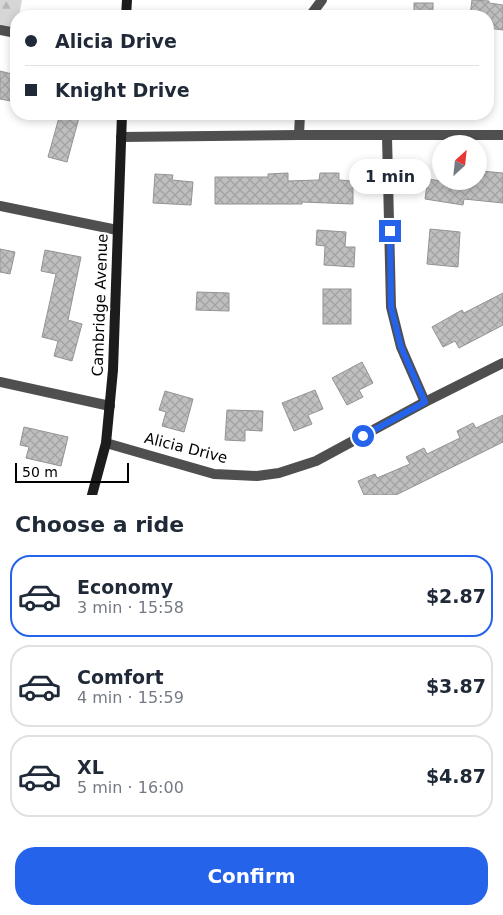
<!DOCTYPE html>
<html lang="en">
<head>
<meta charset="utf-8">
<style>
	:root { --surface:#fff; --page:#f2f2f3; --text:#1f2937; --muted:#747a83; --line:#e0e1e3; --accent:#2563eb }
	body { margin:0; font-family:"DejaVu Sans",sans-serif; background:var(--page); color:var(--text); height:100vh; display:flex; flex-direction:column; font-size:19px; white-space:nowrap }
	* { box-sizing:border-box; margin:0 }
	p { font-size:16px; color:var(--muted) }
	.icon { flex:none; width:28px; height:28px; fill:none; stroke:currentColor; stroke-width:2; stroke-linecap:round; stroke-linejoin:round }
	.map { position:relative; height:495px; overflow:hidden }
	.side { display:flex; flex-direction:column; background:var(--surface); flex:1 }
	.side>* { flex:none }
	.hud { position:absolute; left:10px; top:10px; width:484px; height:110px; border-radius:20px; box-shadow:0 2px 8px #0003; display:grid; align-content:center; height:110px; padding:0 15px; background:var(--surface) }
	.needle { width:32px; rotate:27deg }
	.controls { position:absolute; left:432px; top:135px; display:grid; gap:10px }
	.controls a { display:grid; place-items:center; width:55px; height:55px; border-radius:50%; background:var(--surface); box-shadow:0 2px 8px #0003; font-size:25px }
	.scale { position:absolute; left:15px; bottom:12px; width:114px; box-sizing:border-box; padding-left:5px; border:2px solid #000; border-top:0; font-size:14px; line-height:18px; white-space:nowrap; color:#000; -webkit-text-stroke:4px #fff; paint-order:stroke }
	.end { position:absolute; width:22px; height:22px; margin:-11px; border:6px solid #2563eb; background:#fff; box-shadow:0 0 0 2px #fff }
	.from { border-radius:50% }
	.bubble { position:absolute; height:35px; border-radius:18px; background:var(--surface); box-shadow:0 2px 8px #0003; font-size:16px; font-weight:700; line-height:35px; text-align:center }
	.hud b { display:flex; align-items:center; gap:18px; height:48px; font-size:19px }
	.hud b+b { border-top:1px solid var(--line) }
	.hud i { width:12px; height:12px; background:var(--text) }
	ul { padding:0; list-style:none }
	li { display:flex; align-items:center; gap:15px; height:82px; margin:0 10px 8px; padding:0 5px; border:2px solid var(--line); border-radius:20px }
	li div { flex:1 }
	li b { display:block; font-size:19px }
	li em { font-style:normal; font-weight:700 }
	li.active { border-color:var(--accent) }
	li>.icon { width:45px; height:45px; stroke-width:1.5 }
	h2 { padding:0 15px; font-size:22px; line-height:60px }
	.cta { display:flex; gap:10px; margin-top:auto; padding:10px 15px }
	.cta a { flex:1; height:58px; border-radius:20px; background:var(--accent); color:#fff; font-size:20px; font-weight:700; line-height:58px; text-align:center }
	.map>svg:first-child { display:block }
	.forest { fill:url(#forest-firs) }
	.building { fill:url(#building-cross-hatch); stroke:#939393 }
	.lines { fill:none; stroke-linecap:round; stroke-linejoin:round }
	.street { stroke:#4f4f4f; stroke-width:10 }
	.secondary { stroke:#1c1c1c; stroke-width:10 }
	.route { stroke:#2563eb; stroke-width:6 }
	.labels { text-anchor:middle; stroke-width:4.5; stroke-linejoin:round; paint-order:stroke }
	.street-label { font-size:15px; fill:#000; stroke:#fff }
</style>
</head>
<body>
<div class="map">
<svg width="503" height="495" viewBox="0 0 503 495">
	<defs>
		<pattern id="forest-firs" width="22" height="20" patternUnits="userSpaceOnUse" patternTransform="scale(1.25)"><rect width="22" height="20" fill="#d6d6d6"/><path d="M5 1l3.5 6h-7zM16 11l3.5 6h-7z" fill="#b6b6b6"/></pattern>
		<pattern id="building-cross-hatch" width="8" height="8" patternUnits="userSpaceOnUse" patternTransform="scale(1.25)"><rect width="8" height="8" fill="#bfbfbf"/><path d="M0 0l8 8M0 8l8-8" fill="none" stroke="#a2a2a2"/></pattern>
	</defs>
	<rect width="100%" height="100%" fill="#fff"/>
	<!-- forest -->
	<polygon class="forest" points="0,0 22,0 19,16 16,16 16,31 0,30"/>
	<!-- building -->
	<g class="building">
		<polygon points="472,0 489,1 489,3 503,5 503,30 488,28 488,16 470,16"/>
		<rect x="414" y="3" width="19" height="13"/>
		<polygon points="0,71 16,75 16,102 0,99"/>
		<polygon points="60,114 80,114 67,162 48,157"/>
		<polygon points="481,171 503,173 503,203 464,199 463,205 425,199 428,179 441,181 480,181"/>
		<polygon points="288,173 288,181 319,180 320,173 339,173 339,180 353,181 353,204 302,202 302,204 215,204 215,177 268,177 268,174"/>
		<polygon points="155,174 173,175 172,180 193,182 191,205 153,203"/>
		<polygon points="430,229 460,232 458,267 427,264"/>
		<polygon points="317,230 346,232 345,247 355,247 354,267 324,265 325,246 316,245"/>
		<polygon points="0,249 15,252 10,274 0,272"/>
		<polygon points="45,250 81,257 68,320 82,324 72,361 54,356 58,341 42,337 56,274 41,271"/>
		<rect x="323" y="289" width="28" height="35"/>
		<polygon points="197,292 229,293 229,311 196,310"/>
		<polygon points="503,293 503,325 459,348 455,341 443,347 432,327 462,310 464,313"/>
		<polygon points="362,362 373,383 359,390 363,397 347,405 332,378"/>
		<polygon points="315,390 323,409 308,415 312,424 294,431 282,403"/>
		<polygon points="165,391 193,399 184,432 162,426 166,412 159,410"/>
		<polygon points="227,410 263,411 262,431 245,430 245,441 225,440"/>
		<polygon points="503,415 503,442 396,495 364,495 358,481 375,474 377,478 410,464 406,457 424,448 427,454 460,438 457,431 473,423 476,428"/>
		<polygon points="24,427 68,437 61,466 26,458 29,447 20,445"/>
	</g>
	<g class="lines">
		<!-- street -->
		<g class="street">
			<polyline points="310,16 322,0"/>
			<polyline points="0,30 16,33"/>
			<polyline points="299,135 300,114"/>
			<polyline points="387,136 391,307 401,347 425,402"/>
			<polyline points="121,137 299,135 503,135"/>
			<polyline points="0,206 117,230"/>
			<polyline points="0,382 110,406"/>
			<polyline points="106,443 214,474 257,476 279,473 316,461 425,402 503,363"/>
		</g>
		<!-- secondary -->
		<g class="secondary">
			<polyline points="126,16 127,0"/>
			<polyline points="92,495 106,443 113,370 122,114"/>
		</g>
	</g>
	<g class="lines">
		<!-- route -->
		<polyline class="route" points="363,436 425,402 401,347 391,307 390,231"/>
	</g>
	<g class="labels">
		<!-- street labels -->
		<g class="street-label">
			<text transform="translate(100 305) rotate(-88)" y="5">Cambridge Avenue</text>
			<text transform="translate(186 448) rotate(14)" y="5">Alicia Drive</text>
		</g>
	</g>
</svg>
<div class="controls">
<a><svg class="needle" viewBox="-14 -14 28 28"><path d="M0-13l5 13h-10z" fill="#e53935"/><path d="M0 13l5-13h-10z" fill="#747a83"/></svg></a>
</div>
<div class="scale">50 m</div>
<i class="end from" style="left:363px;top:436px"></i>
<i class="end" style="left:390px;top:231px"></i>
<div class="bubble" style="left:349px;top:159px;width:82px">1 min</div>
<div class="hud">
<b><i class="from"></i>Alicia Drive</b>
<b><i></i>Knight Drive</b>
</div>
</div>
<section class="side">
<h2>Choose a ride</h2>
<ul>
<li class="active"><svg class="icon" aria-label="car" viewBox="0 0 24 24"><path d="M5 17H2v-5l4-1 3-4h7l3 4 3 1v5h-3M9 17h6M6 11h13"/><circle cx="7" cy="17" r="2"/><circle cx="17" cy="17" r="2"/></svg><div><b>Economy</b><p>3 min · 15:58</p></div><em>$2.87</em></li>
<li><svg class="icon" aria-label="car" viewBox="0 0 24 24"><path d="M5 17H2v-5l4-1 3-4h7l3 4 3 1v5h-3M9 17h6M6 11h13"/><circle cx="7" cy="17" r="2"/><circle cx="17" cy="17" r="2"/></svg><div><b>Comfort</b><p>4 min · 15:59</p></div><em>$3.87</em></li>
<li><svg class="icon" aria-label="car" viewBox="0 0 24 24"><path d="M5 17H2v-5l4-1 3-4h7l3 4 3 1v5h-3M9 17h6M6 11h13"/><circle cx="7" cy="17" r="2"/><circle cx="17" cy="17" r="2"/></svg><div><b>XL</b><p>5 min · 16:00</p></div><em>$4.87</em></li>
</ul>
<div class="cta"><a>Confirm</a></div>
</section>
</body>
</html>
